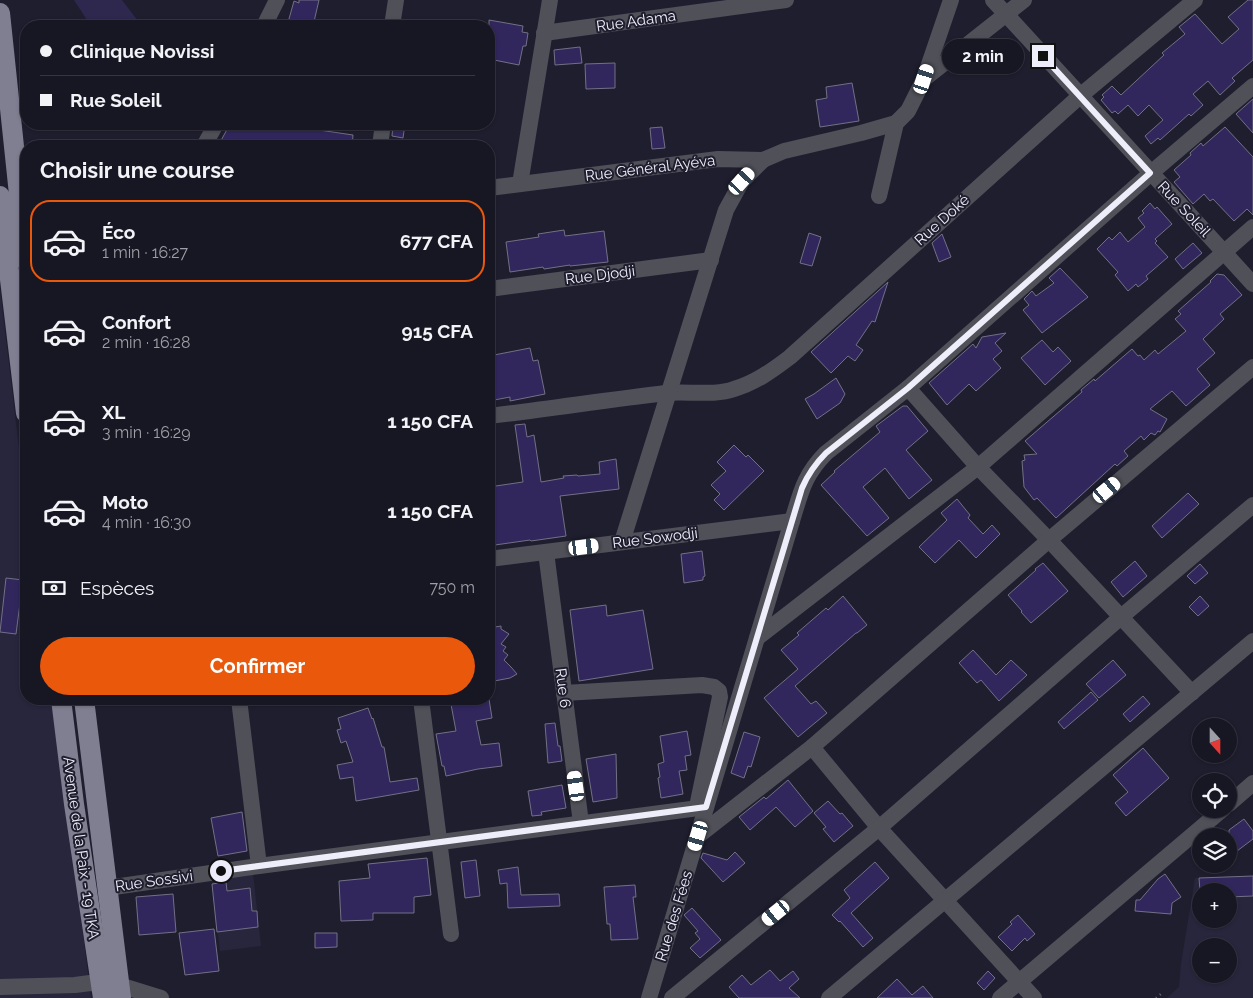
<!DOCTYPE html>
<html lang="fr">
<head>
<meta charset="utf-8">
<style>
	:root { --surface:#171623; --page:#201f2b; --text:#f1f3f6; --muted:#9e9fa6; --line:#363541; --accent:#ea580c }
	body { margin:0; font-family:Raleway,sans-serif; background:var(--page); color:var(--text); height:100vh; display:flex; flex-direction:column; font-size:19px; white-space:nowrap }
	* { box-sizing:border-box; margin:0 }
	p { font-size:16px; color:var(--muted) }
	.icon { flex:none; width:28px; height:28px; fill:none; stroke:currentColor; stroke-width:2; stroke-linecap:round; stroke-linejoin:round }
	.map { position:relative; flex:1; overflow:hidden }
	.sheet { position:absolute; left:20px; top:140px; width:475px; height:565px; display:flex; flex-direction:column; background:var(--surface); border-radius:20px; box-shadow:0 1px 4px #0004,0 0 0 1px var(--line) }
	.sheet>* { flex:none }
	.top-card { position:absolute; left:20px; top:20px; width:475px; height:110px; border-radius:20px; box-shadow:0 1px 4px #0004,0 0 0 1px var(--line); display:grid; align-content:center; height:110px; padding:0 20px; background:var(--surface) }
	.needle { width:32px; rotate:159deg }
	.buttons { position:absolute; left:1192px; top:718px; display:grid; gap:10px }
	.buttons a { display:grid; place-items:center; width:45px; height:45px; border-radius:50%; background:var(--surface); box-shadow:0 1px 4px #0004,0 0 0 1px var(--line); font-size:25px }
	.end { position:absolute; width:22px; height:22px; margin:-11px; border:6px solid #eeeefa; background:#111; box-shadow:0 0 0 2px #111 }
	.from { border-radius:50% }
	.bubble { position:absolute; height:35px; border-radius:18px; background:var(--surface); box-shadow:0 1px 4px #0004,0 0 0 1px var(--line); font-size:16px; font-weight:700; line-height:35px; text-align:center }
	.car { position:absolute; width:15px; height:30px; margin:-15px -8px; border-radius:6px; box-shadow:0 0 4px 1px #0007; background:linear-gradient(#fff 24%,#345 0 40%,#fff 0 76%,#345 0 86%,#fff 0) }
	.top-card b { display:flex; align-items:center; gap:18px; height:48px; font-size:19px }
	.top-card b+b { border-top:1px solid var(--line) }
	.top-card i { width:12px; height:12px; background:var(--text) }
	ul { padding:0; list-style:none }
	li { display:flex; align-items:center; gap:15px; height:82px; margin:0 10px 8px; padding:0 10px; border:2px solid transparent; border-radius:20px }
	li div { flex:1 }
	li b { display:block; font-size:19px }
	li em { font-style:normal; font-weight:700 }
	li.current { border-color:var(--accent) }
	li>.icon { width:45px; height:45px; stroke-width:1.5 }
	h2 { padding:0 20px; font-size:22px; line-height:60px }
	.pay { display:flex; align-items:center; gap:12px; height:55px; padding:0 20px; font-size:19px }
	.pay p { margin-inline-start:auto }
	.cta { display:flex; gap:10px; margin-top:auto; padding:10px 20px }
	.cta a { flex:1; height:58px; border-radius:30px; background:var(--accent); color:#fff; font-size:20px; font-weight:700; line-height:58px; text-align:center }
	.map>svg:first-child { display:block }
	.built { fill:#28263d; fill-rule:evenodd }
	.green { fill:#2e284f }
	.building { fill:#31275d; stroke:#727085 }
	.lines { fill:none; stroke-linecap:round; stroke-linejoin:round }
	.path { stroke:#717180; stroke-width:2.5; stroke-dasharray:1 4; stroke-linecap:butt }
	.minor { stroke:#505059; stroke-width:16 }
	.major { stroke:#807f91; stroke-width:20 }
	.route { stroke:#eeeefa; stroke-width:6 }
	.labels { text-anchor:middle; stroke-width:4; stroke-linejoin:round; paint-order:stroke }
	.street-label { font-size:15px; fill:#eeeefa; stroke:#1f1e2f }
</style>
</head>
<body>
<div class="map">
<svg width="1253" height="998" viewBox="0 0 1253 998">
	<rect width="100%" height="100%" fill="#1f1e2f"/>
	<!-- built -->
	<g class="built">
		<polygon points="0,290 26,507 26,699 54,699 91,998 0,998"/>
		<polygon points="253,873 261,946 220,951 212,878"/>
		<path d="M 1253,876 L 1253,998 L 1167,998 L 1179,987 L 1181,964 L 1195,878 ZM 1201,891 L 1229,891 L 1229,919 L 1201,919 ZM 1201,946 L 1229,946 L 1229,974 L 1201,974 Z"/>
	</g>
	<!-- green -->
	<polygon class="green" points="74,0 122,0 141,25 140,26 91,26"/>
	<!-- building -->
	<g class="building">
		<polygon points="299,0 319,0 313,26 287,26 294,1 299,3"/>
		<polygon points="1248,0 1253,0 1253,60 1232,78 1235,81 1220,95 1208,81 1193,94 1203,105 1191,116 1189,114 1160,140 1158,138 1151,144 1145,136 1163,120 1149,105 1138,116 1128,105 1118,114 1115,111 1112,113 1101,100 1104,97 1102,95 1112,86 1121,95 1164,55 1162,53 1185,34 1179,27 1195,14 1222,44 1239,29 1228,17"/>
		<polygon points="489,20 523,26 522,32 528,33 526,46 523,46 519,65 489,59"/>
		<polygon points="580,47 582,63 555,65 554,50"/>
		<polygon points="615,63 615,88 586,89 585,64"/>
		<polygon points="852,83 859,121 820,127 816,100 827,98 826,87"/>
		<polygon points="1253,99 1253,133 1236,114"/>
		<polygon points="230,124 278,124 353,135 352,146 218,146"/>
		<polygon points="393,124 405,124 403,138 392,136"/>
		<polygon points="662,127 665,148 652,149 650,128"/>
		<polygon points="1225,127 1253,157 1253,215 1247,209 1234,221 1213,199 1210,201 1204,194 1193,204 1174,182 1180,177 1174,170 1191,155 1190,153 1201,143 1203,146"/>
		<polygon points="1150,203 1155,209 1157,207 1172,224 1155,239 1157,241 1155,243 1168,257 1146,276 1148,279 1138,287 1136,284 1128,291 1115,275 1118,272 1097,249 1109,237 1112,240 1120,232 1128,242 1145,227 1138,218 1144,213 1142,211"/>
		<polygon points="564,230 565,236 604,231 608,262 570,266 570,265 544,269 543,267 510,272 506,242 539,237 538,234"/>
		<polygon points="809,233 821,237 812,266 800,263"/>
		<polygon points="942,234 951,257 939,262 932,243"/>
		<polygon points="1193,243 1202,253 1183,269 1175,259"/>
		<polygon points="1060,268 1088,297 1042,333 1023,310 1029,305 1024,299 1032,291 1036,296 1054,283 1049,278"/>
		<polygon points="1217,274 1224,275 1242,295 1220,314 1224,319 1203,339 1215,353 1197,369 1210,385 1186,406 1172,391 1150,409 1167,419 1160,432 1158,431 1155,435 1151,433 1144,440 1141,436 1124,451 1128,456 1117,466 1115,464 1056,518 1037,498 1034,500 1024,487 1022,461 1025,460 1024,455 1037,454 1025,441 1082,392 1081,390 1094,379 1095,381 1132,349 1138,356 1140,355 1144,360 1155,350 1158,354 1186,331 1175,319 1181,314 1178,311 1211,282 1210,281"/>
		<polygon points="888,282 875,322 872,321 856,345 863,350 855,361 848,356 831,373 811,352"/>
		<polygon points="1006,333 995,343 1002,351 993,359 1001,368 976,391 969,384 947,405 929,383 973,344 976,348 982,337"/>
		<polygon points="1042,340 1053,352 1058,347 1071,361 1045,385 1021,358"/>
		<polygon points="530,348 533,361 538,360 545,394 510,401 510,397 489,401 489,356"/>
		<polygon points="836,378 845,394 840,403 817,419 805,399 814,394"/>
		<polygon points="903,406 907,406 928,431 906,450 932,480 909,499 885,468 863,487 889,518 867,536 821,485 835,472 834,471 880,432 876,426"/>
		<polygon points="525,424 527,437 534,435 541,482 564,478 563,476 577,475 578,476 600,474 599,462 616,459 619,489 560,496 566,536 531,541 530,540 495,545 489,504 489,487 523,482 515,425"/>
		<polygon points="734,445 746,457 748,455 764,471 724,510 714,500 720,494 711,485 726,471 717,462"/>
		<polygon points="1188,493 1199,504 1162,538 1152,526"/>
		<polygon points="957,499 970,515 968,518 983,534 992,525 1000,534 976,558 959,540 935,563 919,547 947,520 941,513"/>
		<polygon points="702,551 705,576 703,577 703,580 684,583 681,554"/>
		<polygon points="1135,561 1147,576 1123,597 1111,582"/>
		<polygon points="1043,563 1068,591 1031,623 1021,612 1022,611 1008,595 1036,570 1035,569"/>
		<polygon points="1200,564 1208,573 1195,584 1187,576"/>
		<polygon points="6,578 23,580 16,634 0,632"/>
		<polygon points="843,596 867,625 857,633 856,633 795,686 811,704 816,701 827,713 798,737 764,698 798,669 781,650 799,635 797,633 826,608 828,610"/>
		<polygon points="1200,596 1209,606 1198,616 1189,607"/>
		<polygon points="606,605 607,616 643,610 653,669 579,681 570,610"/>
		<polygon points="501,626 501,629 509,634 501,644 506,647 503,651 508,655 504,660 511,667 517,674 510,678 489,682 489,628"/>
		<polygon points="973,650 996,675 1011,660 1027,675 999,701 981,680 977,683 959,663"/>
		<polygon points="1113,660 1126,675 1099,698 1086,684"/>
		<polygon points="1091,692 1098,700 1064,729 1058,722"/>
		<polygon points="1143,696 1150,704 1130,722 1123,714"/>
		<polygon points="450,699 489,699 492,718 476,721 481,745 499,743 502,766 478,769 446,776 444,766 442,766 436,734 456,731"/>
		<polygon points="368,708 372,719 373,718 382,747 384,747 390,782 417,778 419,790 356,801 353,777 340,779 337,765 353,762 346,741 341,743 337,730 341,729 338,718"/>
		<polygon points="555,723 558,746 560,746 562,761 548,763 545,724"/>
		<polygon points="687,731 691,755 685,756 687,770 679,771 683,794 661,798 658,778 660,777 658,764 664,762 660,736"/>
		<polygon points="744,732 760,737 751,767 748,766 744,778 731,773"/>
		<polygon points="1143,748 1169,778 1126,816 1115,803 1128,792 1113,775"/>
		<polygon points="616,754 617,798 593,802 586,759"/>
		<polygon points="788,780 813,811 795,827 776,807 750,830 739,817 764,797 766,799"/>
		<polygon points="562,785 566,808 541,812 542,815 532,816 528,791"/>
		<polygon points="828,801 840,814 842,813 853,826 834,842 823,829 826,827 814,813"/>
		<polygon points="242,812 247,851 218,856 211,818"/>
		<polygon points="1244,819 1253,831 1253,839 1229,857 1229,830"/>
		<polygon points="735,852 745,863 723,882 701,858 703,853 727,860"/>
		<polygon points="427,858 431,895 414,897 414,913 373,913 373,920 341,921 339,881 370,878 368,864"/>
		<polygon points="476,860 480,896 465,898 461,862"/>
		<polygon points="875,862 889,878 851,913 873,938 863,947 840,921 839,922 832,915 850,898 844,890"/>
		<polygon points="518,867 521,895 559,894 560,906 508,908 507,883 500,884 498,870"/>
		<polygon points="1165,874 1181,897 1172,903 1171,914 1135,911 1136,900 1140,900 1158,879"/>
		<polygon points="1253,876 1253,896 1229,897 1229,891 1200,891 1199,878"/>
		<polygon points="226,882 227,891 250,888 252,911 257,911 258,927 217,932 212,884"/>
		<polygon points="635,885 636,897 633,897 638,939 611,940 610,924 607,924 604,887"/>
		<polygon points="173,894 176,932 139,935 136,897"/>
		<polygon points="692,908 721,940 700,958 690,948 700,939 695,933 698,931 684,915"/>
		<polygon points="1018,915 1035,934 1027,941 1025,938 1012,951 998,937 1012,924 1010,922"/>
		<polygon points="214,929 219,971 185,975 179,933"/>
		<polygon points="315,933 337,933 337,947 315,948"/>
		<polygon points="770,970 780,981 793,971 799,979 789,988 800,998 739,998 729,987 742,975 751,985"/>
		<polygon points="988,971 995,978 984,990 977,983"/>
		<polygon points="897,979 912,995 923,986 933,998 877,998"/>
	</g>
	<g class="lines">
		<!-- path -->
		<polyline class="path" points="1156,998 1161,994"/>
		<!-- minor -->
		<g class="minor">
			<polyline points="993,0 1253,284"/>
			<polyline points="264,26 277,0"/>
			<polyline points="392,26 396,0"/>
			<polyline points="544,33 786,0"/>
			<polyline points="924,79 1024,0"/>
			<polyline points="204,146 216,124"/>
			<polyline points="380,146 383,124"/>
			<polyline points="520,184 550,0"/>
			<polyline points="489,188 718,159 763,160 784,151 861,133 896,123"/>
			<polyline points="879,196 896,123 908,111 924,79 951,0"/>
			<polyline points="489,289 711,260"/>
			<polyline points="908,388 978,467 1049,540 1192,693"/>
			<path d="M 489,416 C 548,409 607,400 666,393 C 687,391 715,396 734,389 C 755,383 773,370 790,357 L 1080,96 L 1195,0"/>
			<polyline points="622,542 726,210 742,181 763,160"/>
			<polyline points="546,552 581,823"/>
			<polyline points="489,559 792,521"/>
			<polyline points="757,638 978,467 1253,227"/>
			<polyline points="564,693 702,685 714,687 719,691 720,697 698,802"/>
			<polyline points="239,699 259,866"/>
			<polyline points="421,699 451,934"/>
			<polyline points="812,747 879,828 1034,998"/>
			<polyline points="1229,804 1253,783"/>
			<polyline points="698,836 812,747 1049,540 1253,367"/>
			<polyline points="107,888 259,866 706,807"/>
			<polyline points="0,987 75,985 90,983 119,985 161,998"/>
			<path d="M 649,998 L 792,521 C 801,492 804,475 826,453 L 908,388 L 1151,173 L 1253,86"/>
			<polyline points="672,998 879,828 1121,617 1253,505"/>
			<polyline points="829,998 1253,641"/>
			<polyline points="1000,998 1223,809"/>
		</g>
		<!-- major -->
		<g class="major">
			<polyline points="0,13 26,261"/>
			<polyline points="0,196 26,413"/>
			<polyline points="61,699 74,804 103,998"/>
			<polyline points="84,699 121,998"/>
		</g>
	</g>
	<g class="lines">
		<!-- route -->
		<path class="route" d="M 221,871 L 706,807 L 802,488 C 808,474 815,464 826,453 L 908,388 L 1150,173 L 1043,56"/>
	</g>
	<g class="labels">
		<!-- street labels -->
		<g class="street-label">
			<text transform="translate(636 21) rotate(-8)" y="5">Rue Adama</text>
			<text transform="translate(650 168) rotate(-7)" y="5">Rue Général Ayéva</text>
			<text transform="translate(1184 209) rotate(47)" y="5">Rue Soleil</text>
			<text transform="translate(942 220) rotate(-42)" y="5">Rue Doké</text>
			<text transform="translate(600 275) rotate(-7)" y="5">Rue Djodji</text>
			<text transform="translate(655 538) rotate(-7)" y="5">Rue Sowodji</text>
			<text transform="translate(563 688) rotate(83)" y="5">Rue 6</text>
			<text transform="translate(81 848) rotate(82)" y="5">Avenue de la Paix - 19 TKA</text>
			<text transform="translate(154 881) rotate(-8)" y="5">Rue Sossivi</text>
			<text transform="translate(674 916) rotate(-73)" y="5">Rue des Fées</text>
		</g>
	</g>
</svg>
<div class="buttons">
<a><svg class="needle" viewBox="-14 -14 28 28"><path d="M0-13l5 13h-10z" fill="#e53935"/><path d="M0 13l5-13h-10z" fill="#9e9fa6"/></svg></a>
<a><svg class="icon" aria-label="locate" viewBox="0 0 24 24"><circle cx="12" cy="12" r="6"/><path d="M12 2v4M12 18v4M2 12h4M18 12h4"/></svg></a>
<a><svg class="icon" aria-label="layers" viewBox="0 0 24 24"><path d="M12 4l9 5-9 5-9-5zM3 14l9 5 9-5"/></svg></a>
<a>+</a>
<a>−</a>
</div>
<i class="end from" style="left:221px;top:871px"></i>
<i class="end" style="left:1043px;top:56px"></i>
<div class="bubble" style="left:942px;top:39px;width:82px">2 min</div>
<i class="car" style="left:924px;top:79px;rotate:18deg"></i>
<i class="car" style="left:742px;top:181px;rotate:42deg"></i>
<i class="car" style="left:1107px;top:490px;rotate:50deg"></i>
<i class="car" style="left:584px;top:547px;rotate:83deg"></i>
<i class="car" style="left:576px;top:786px;rotate:352deg"></i>
<i class="car" style="left:698px;top:836px;rotate:197deg"></i>
<i class="car" style="left:776px;top:913px;rotate:231deg"></i>
<div class="top-card">
<b><i class="from"></i>Clinique Novissi</b>
<b><i></i>Rue Soleil</b>
</div>
<section class="sheet">
<h2>Choisir une course</h2>
<ul>
<li class="current"><svg class="icon" aria-label="car" viewBox="0 0 24 24"><path d="M5 17H2v-5l4-1 3-4h7l3 4 3 1v5h-3M9 17h6M6 11h13"/><circle cx="7" cy="17" r="2"/><circle cx="17" cy="17" r="2"/></svg><div><b>Éco</b><p>1 min · 16:27</p></div><em>677 CFA</em></li>
<li><svg class="icon" aria-label="car" viewBox="0 0 24 24"><path d="M5 17H2v-5l4-1 3-4h7l3 4 3 1v5h-3M9 17h6M6 11h13"/><circle cx="7" cy="17" r="2"/><circle cx="17" cy="17" r="2"/></svg><div><b>Confort</b><p>2 min · 16:28</p></div><em>915 CFA</em></li>
<li><svg class="icon" aria-label="car" viewBox="0 0 24 24"><path d="M5 17H2v-5l4-1 3-4h7l3 4 3 1v5h-3M9 17h6M6 11h13"/><circle cx="7" cy="17" r="2"/><circle cx="17" cy="17" r="2"/></svg><div><b>XL</b><p>3 min · 16:29</p></div><em>1 150 CFA</em></li>
<li><svg class="icon" aria-label="car" viewBox="0 0 24 24"><path d="M5 17H2v-5l4-1 3-4h7l3 4 3 1v5h-3M9 17h6M6 11h13"/><circle cx="7" cy="17" r="2"/><circle cx="17" cy="17" r="2"/></svg><div><b>Moto</b><p>4 min · 16:30</p></div><em>1 150 CFA</em></li>
</ul>
<div class="pay"><svg class="icon" aria-label="cash" viewBox="0 0 24 24"><path d="M3 7h18v10H3z"/><circle cx="12" cy="12" r="2"/></svg>Espèces<p>750 m</p></div>
<div class="cta"><a>Confirmer</a></div>
</section>
</div>
</body>
</html>
